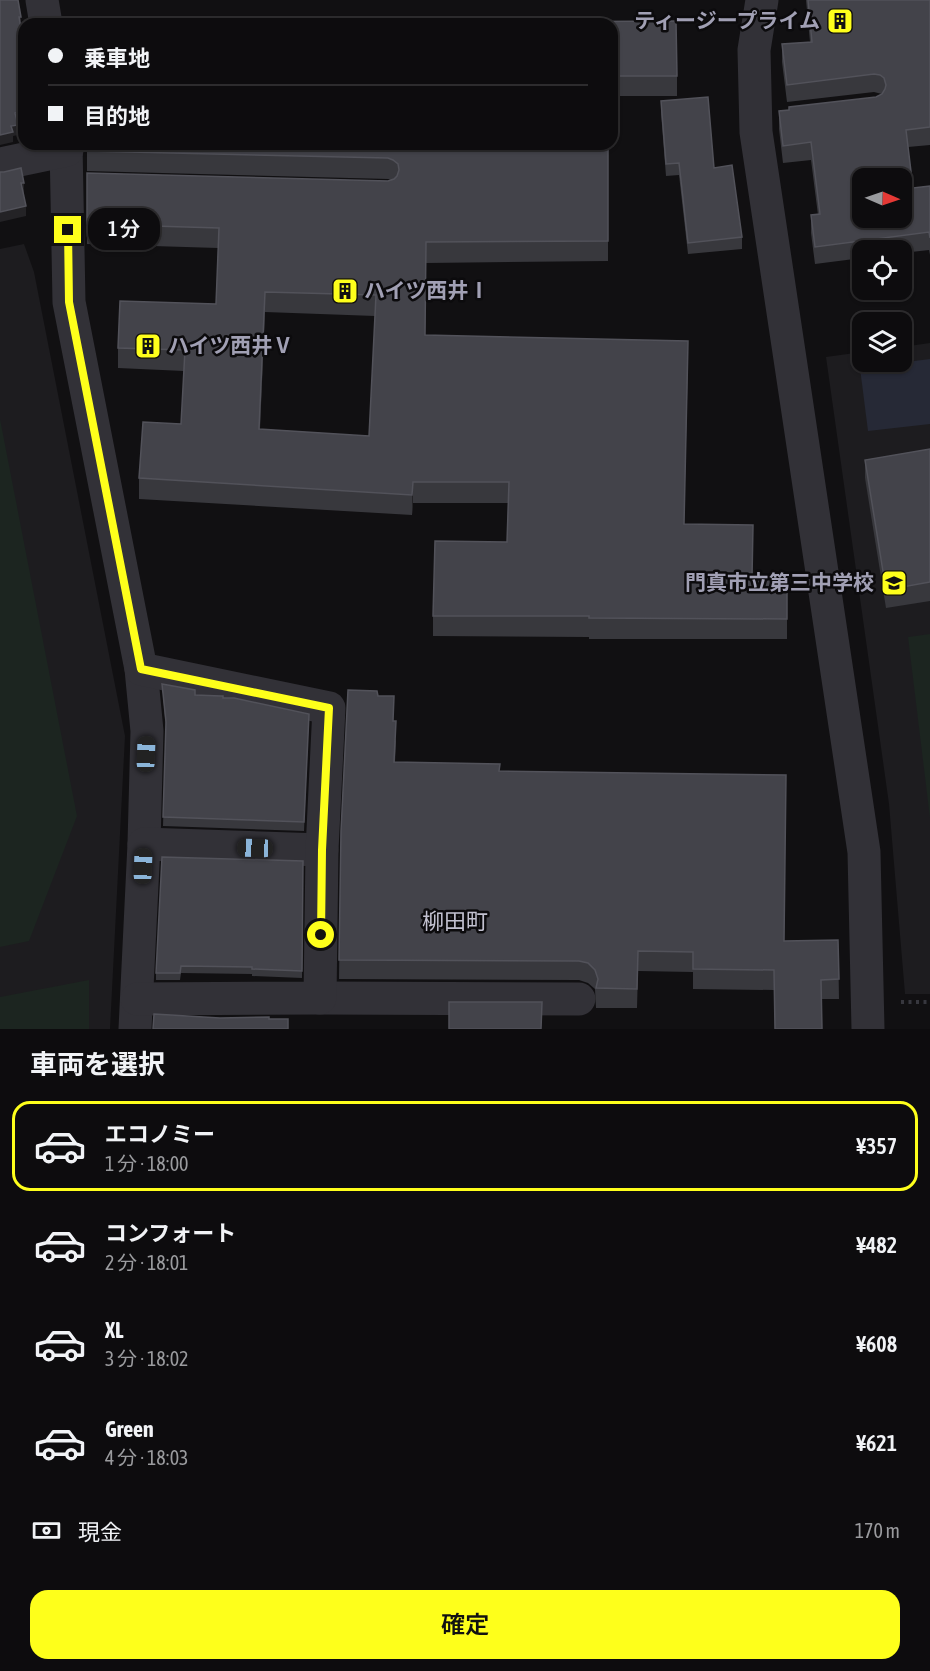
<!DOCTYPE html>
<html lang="ja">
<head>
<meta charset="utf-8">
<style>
	:root { --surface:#0d0c0e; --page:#161517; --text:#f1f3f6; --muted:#9a9b9e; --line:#2d2c2e; --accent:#feff1b }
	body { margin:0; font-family:"Asap Condensed","Noto Sans JP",sans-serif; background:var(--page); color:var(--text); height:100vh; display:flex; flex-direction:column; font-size:22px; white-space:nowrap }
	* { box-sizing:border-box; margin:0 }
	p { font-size:20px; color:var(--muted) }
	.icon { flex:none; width:33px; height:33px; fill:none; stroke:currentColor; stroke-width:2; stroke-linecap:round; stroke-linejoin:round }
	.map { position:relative; height:1029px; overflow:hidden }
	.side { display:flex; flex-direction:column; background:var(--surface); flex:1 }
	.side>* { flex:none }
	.top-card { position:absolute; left:18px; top:18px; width:600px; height:132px; border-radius:18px; box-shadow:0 2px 4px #0004,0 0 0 2px var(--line); display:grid; align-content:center; height:132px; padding:0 30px; background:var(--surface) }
	.needle { width:39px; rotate:92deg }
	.tools { position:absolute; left:852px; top:168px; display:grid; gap:12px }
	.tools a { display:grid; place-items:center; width:60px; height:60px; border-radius:12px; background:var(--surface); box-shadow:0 2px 4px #0004,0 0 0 2px var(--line); font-size:30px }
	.end { position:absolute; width:27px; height:27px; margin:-14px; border:8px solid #feff1b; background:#111; box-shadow:0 0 0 3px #111 }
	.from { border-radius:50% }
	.bubble { position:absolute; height:42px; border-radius:18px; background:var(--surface); box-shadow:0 2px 4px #0004,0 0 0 2px var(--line); font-size:20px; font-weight:600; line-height:42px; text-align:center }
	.car { position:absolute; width:18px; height:36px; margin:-18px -9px; border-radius:8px; box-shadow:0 0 4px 2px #0007; background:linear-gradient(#222 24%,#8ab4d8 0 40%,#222 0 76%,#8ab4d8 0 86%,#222 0) }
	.top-card b { display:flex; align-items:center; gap:21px; height:57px; font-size:22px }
	.top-card b+b { border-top:2px solid var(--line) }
	.top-card i { width:15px; height:15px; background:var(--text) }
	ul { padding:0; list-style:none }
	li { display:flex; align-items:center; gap:18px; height:90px; margin:0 12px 9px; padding:0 18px; border:3px solid transparent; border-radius:18px }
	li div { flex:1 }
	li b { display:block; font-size:22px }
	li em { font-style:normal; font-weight:600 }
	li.on { border-color:var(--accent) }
	li>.icon { width:54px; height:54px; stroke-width:1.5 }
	h2 { padding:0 30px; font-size:27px; line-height:72px }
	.pay { display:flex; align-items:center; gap:15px; height:66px; padding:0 30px; font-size:22px }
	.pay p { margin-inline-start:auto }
	.button { display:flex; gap:12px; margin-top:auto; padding:12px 30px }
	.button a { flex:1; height:69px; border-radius:18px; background:var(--accent); color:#111; font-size:24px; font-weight:600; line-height:69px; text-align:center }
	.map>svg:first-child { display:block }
	.built { fill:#1d1c1f }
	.green { fill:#1c2520 }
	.water { fill:#262936 }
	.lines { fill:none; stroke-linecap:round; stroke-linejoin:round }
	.path { stroke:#37373e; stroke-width:4; stroke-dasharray:3 4.5; stroke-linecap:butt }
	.minor { stroke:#323137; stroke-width:33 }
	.tertiary { stroke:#323137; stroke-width:33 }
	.wall { fill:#38383d; fill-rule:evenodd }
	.shaded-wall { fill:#242326 }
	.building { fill:#43434a; stroke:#52525a; stroke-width:1.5; fill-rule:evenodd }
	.route { stroke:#feff1b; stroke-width:8 }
	.labels { text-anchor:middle; stroke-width:5; stroke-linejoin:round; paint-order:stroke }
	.poi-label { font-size:21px; font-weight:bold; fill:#a1a0b4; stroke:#0c0b0d; text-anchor:end }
	.neighbourhood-label { font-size:22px; fill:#c2c1d0; stroke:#0c0b0d }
</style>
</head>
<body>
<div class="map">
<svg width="930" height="1029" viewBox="0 0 930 1029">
	<rect width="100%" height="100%" fill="#111012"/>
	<!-- built -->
	<g class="built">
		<polygon points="24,244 34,272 125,736 110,1029 0,1029 0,249"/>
		<polygon points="930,343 930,994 905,994 889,804 826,357 862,352 862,362 902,362 902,347"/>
	</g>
	<!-- green -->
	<g class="green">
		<polygon points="0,419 77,816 29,941 0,947"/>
		<polygon points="930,634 930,818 908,637"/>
		<polygon points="89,980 89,1029 0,1029 0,997"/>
	</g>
	<!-- water -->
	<polygon class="water" points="930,359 930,424 868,431 860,368"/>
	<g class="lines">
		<!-- path -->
		<polyline class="path" points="901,1002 930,1002"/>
		<!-- minor -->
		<g class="minor">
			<polyline points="42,0 46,24"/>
			<polyline points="66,144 69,302 141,669 147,731 144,844 135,1029"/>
			<polyline points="0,164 67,150"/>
			<polyline points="144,844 322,850"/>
			<polyline points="320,998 579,999"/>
			<polyline points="137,999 320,998 322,850 329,708 141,669"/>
		</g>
		<!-- tertiary -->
		<polyline class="tertiary" points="762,0 754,50 756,132 864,852 868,1029"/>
	</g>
	<!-- wall -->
	<g class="wall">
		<polygon points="806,0 930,0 930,145 908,147 913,188 930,186 930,255 929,250 902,253 902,250 862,250 862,258 815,264 811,233 811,215 818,215 811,160 783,163 779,129 779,111 876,97 882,94 874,92 787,102 782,62 782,44 810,42"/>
		<polygon points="612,24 677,76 677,96 612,96"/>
		<polygon points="661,101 714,168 742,237 742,249 688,254 679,175 666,176 661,113"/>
		<path d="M 87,144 L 608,144 L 608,261 L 426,263 L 425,335 L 688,361 L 684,524 L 752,578 L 787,578 L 787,639 L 589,639 L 589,637 L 433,636 L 433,616 L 507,542 L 508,503 L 413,503 L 412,515 L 139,499 L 139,478 L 181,424 L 184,371 L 118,368 L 118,348 L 216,304 L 218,248 L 87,244 L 87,173 L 388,181 L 391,180 L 388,179 L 87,171 ZM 265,312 L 375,316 L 369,436 L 260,429 Z"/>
		<polygon points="930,449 930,601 886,608 865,478 865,460"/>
		<polygon points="162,684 195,695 223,698 309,714 304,831 163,826 166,729"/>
		<polygon points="378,696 396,741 395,762 500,771 784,941 838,940 839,999 821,999 774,990 693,989 693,972 638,971 637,1008 596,1008 595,989 588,983 579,980 339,979 341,831"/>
		<polygon points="303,861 302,978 252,976 252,974 181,973 180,980 156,980 156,973"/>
	</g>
	<!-- shaded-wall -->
	<g class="shaded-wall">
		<polygon points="19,17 21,17 21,27 19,28"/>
		<polygon points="24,110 24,121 15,123 15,113"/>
		<polygon points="18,125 18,135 13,136 13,142 0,145 0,135 11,126"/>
		<polygon points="21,183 24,183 24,193 21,194"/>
		<polygon points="26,206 26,216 0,222 0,212"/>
		<polygon points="265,292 265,312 259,450 259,429"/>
		<polygon points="413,482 413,503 412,515 412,495"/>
	</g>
	<!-- building -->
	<g class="building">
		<polygon points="0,0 18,0 21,17 19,17 24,46 24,53 22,54 24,65 24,110 15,113 18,125 11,126 13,132 0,135"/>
		<path d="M 808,0 L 930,0 L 930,127 L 906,130 L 913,188 L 930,186 L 930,238 L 929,232 L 815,247 L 811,215 L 820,214 L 811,142 L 783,146 L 779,111 L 789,110 L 789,107 L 876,97 L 882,94 L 885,89 L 886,85 L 884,78 L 880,75 L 874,74 L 787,85 L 782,44 L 812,42 ZM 862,178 L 902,178 L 902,218 L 862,218 Z"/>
		<polygon points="676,21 677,76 612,76 612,24 190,24"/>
		<polygon points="708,97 714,168 732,165 742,237 688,243 679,163 666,164 661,101"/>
		<path d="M 87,144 L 608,144 L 608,241 L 426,242 L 425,335 L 688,341 L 684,524 L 753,525 L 752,578 L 787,578 L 787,619 L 589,618 L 589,616 L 433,616 L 435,541 L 507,542 L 509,482 L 413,482 L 412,495 L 139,478 L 143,422 L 181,424 L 185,350 L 118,348 L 120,301 L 216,304 L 219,228 L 87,224 L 87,173 L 388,181 L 394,179 L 397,176 L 399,170 L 398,164 L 393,160 L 388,158 L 87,151 ZM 265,292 L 376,295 L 369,436 L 259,429 Z"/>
		<polygon points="21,168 24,183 21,183 26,206 0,212 0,172 4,172"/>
		<polygon points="930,449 930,582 886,590 865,460"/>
		<polygon points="162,684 195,690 195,695 221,696 223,696 223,698 234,698 309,714 304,822 163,817 166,722"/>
		<polygon points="348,690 377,691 378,696 394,696 393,721 396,721 394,762 500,764 499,771 786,775 784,941 838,940 839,979 821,980 822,1029 775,1029 774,970 693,969 693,952 638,951 637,989 596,988 598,979 595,970 588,963 579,961 339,960 341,831"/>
		<polygon points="162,857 303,861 302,971 252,969 252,967 181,966 180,973 156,973"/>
		<polygon points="449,1002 542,1002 541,1029 449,1029"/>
		<polygon points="154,1014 220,1018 269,1017 269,1019 288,1019 288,1029 153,1029"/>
	</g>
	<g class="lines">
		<!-- route -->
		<polyline class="route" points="68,230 69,302 141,669 329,708 322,850 321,935"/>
	</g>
	<!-- icons -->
	<defs>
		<g id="building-square" transform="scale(1.35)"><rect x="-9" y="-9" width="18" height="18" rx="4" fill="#feff1b" stroke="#0c0b0d"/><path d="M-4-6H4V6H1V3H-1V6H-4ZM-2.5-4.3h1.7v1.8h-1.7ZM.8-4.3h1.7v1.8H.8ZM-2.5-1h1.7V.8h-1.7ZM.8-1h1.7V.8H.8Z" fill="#111"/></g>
		<g id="school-square" transform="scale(1.35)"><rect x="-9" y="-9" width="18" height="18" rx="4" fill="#feff1b" stroke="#0c0b0d"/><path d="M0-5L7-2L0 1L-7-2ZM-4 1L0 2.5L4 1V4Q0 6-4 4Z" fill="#111"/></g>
	</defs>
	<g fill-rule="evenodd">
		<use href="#building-square" x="840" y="21"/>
		<use href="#building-square" x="345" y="291"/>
		<use href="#building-square" x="148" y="346"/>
		<use href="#school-square" x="894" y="583"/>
	</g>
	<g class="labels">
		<!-- poi labels -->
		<g class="poi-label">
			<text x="820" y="28">ティージープライム</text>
			<text x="364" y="298" text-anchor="start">ハイツ西井Ⅰ</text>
			<text x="168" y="353" text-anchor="start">ハイツ西井Ⅴ</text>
			<text x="874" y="590">門真市立第三中学校</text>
		</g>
		<!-- neighbourhood labels -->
		<g class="neighbourhood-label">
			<text x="455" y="929">柳田町</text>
		</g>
	</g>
</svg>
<div class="tools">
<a><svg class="needle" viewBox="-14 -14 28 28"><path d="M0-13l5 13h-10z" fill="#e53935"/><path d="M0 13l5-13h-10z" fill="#9a9b9e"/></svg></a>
<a><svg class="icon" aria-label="locate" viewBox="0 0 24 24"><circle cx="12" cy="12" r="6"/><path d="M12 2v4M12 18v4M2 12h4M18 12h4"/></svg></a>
<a><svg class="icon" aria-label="layers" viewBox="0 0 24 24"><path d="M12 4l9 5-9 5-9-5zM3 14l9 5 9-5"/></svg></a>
</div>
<i class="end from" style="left:321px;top:935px"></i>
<i class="end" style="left:68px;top:230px"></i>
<div class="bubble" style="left:88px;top:208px;width:72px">1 分</div>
<i class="car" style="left:146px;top:754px;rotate:2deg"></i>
<i class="car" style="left:255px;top:848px;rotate:272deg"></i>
<i class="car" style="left:143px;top:866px;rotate:2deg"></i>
<div class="top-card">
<b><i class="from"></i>乗車地</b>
<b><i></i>目的地</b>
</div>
</div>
<section class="side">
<h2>車両を選択</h2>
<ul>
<li class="on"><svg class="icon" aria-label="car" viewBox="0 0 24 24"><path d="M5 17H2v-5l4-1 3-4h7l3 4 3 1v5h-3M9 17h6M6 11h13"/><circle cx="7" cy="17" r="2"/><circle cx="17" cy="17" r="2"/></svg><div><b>エコノミー</b><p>1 分 · 18:00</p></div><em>¥357</em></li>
<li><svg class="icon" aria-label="car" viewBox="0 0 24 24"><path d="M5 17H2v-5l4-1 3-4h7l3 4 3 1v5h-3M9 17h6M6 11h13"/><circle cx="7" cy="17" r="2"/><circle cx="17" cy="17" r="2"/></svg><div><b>コンフォート</b><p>2 分 · 18:01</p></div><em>¥482</em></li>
<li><svg class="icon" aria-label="car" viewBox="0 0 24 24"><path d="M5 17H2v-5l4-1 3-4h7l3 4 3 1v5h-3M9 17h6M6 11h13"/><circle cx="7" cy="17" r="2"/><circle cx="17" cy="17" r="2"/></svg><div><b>XL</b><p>3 分 · 18:02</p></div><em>¥608</em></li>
<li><svg class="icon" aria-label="car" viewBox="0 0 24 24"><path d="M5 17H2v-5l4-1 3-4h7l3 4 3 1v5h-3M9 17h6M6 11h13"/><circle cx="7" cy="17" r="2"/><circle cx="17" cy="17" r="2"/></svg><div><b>Green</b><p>4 分 · 18:03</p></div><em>¥621</em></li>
</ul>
<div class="pay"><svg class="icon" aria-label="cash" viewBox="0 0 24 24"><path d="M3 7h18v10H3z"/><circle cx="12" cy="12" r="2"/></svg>現金<p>170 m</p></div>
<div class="button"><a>確定</a></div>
</section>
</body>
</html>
